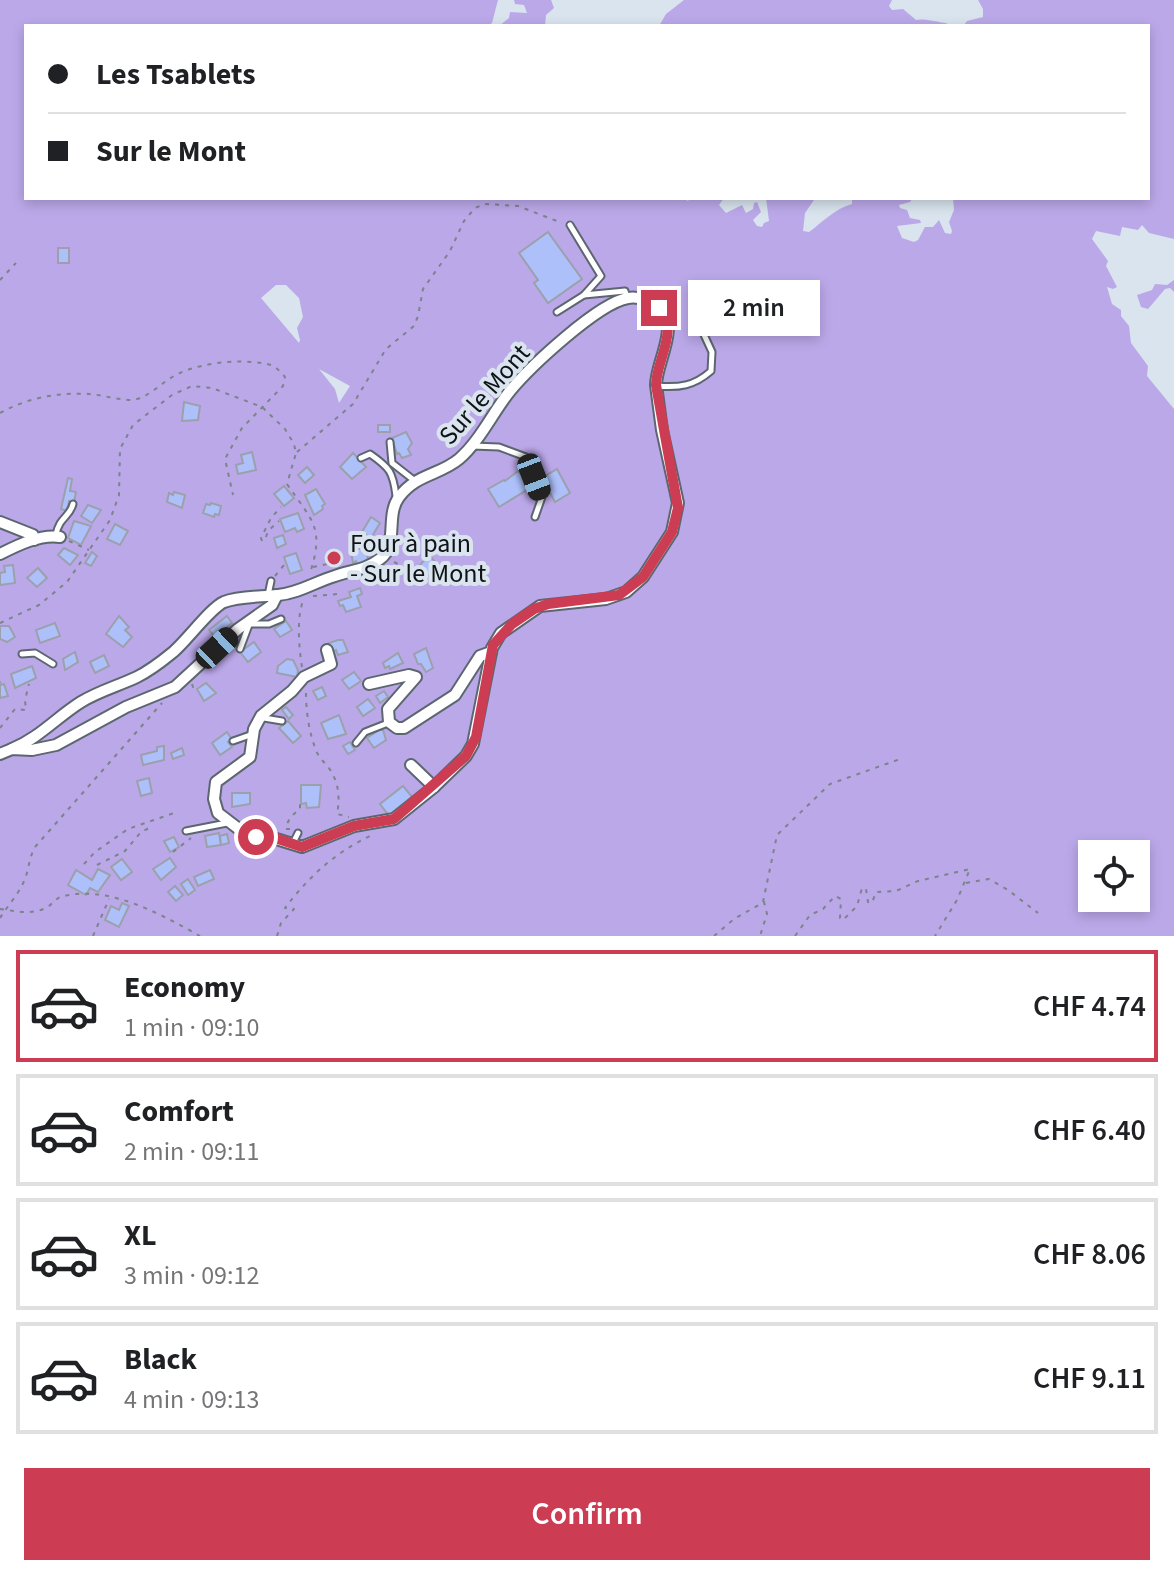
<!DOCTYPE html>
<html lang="en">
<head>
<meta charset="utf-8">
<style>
	:root { --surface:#fff; --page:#f2f2f2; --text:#202124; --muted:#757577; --line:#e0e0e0; --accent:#cc3c53 }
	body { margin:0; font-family:"Source Sans 3",sans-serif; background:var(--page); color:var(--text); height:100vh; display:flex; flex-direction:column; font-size:30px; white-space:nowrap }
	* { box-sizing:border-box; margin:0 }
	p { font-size:26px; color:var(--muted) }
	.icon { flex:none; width:44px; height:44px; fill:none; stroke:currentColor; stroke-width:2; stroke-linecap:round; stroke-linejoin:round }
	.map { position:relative; height:936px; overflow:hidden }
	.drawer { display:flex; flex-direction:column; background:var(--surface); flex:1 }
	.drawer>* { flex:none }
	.hud { position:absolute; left:24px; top:24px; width:1126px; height:176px; border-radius:0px; box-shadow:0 4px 12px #0003; display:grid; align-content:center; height:176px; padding:0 24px; background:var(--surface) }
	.buttons { position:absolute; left:1078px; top:840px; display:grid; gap:16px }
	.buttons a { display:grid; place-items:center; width:72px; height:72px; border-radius:0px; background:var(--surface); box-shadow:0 4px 12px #0003; font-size:40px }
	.end { position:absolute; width:36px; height:36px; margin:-18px; border:10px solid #cc3c53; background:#fff; box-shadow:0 0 0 4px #fff }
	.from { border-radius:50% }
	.bubble { position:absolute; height:56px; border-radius:0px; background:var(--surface); box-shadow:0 4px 12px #0003; font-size:26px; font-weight:600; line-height:56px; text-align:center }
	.car { position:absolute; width:24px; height:48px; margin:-24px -12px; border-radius:10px; box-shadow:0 0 6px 2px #0007; background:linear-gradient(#222 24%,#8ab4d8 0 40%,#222 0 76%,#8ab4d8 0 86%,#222 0) }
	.hud b { display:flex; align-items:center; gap:28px; height:76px; font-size:30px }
	.hud b+b { border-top:2px solid var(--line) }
	.hud i { width:20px; height:20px; background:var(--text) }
	ul { padding:14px 0 0; list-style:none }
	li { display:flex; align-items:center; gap:24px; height:112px; margin:0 16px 12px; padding:0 8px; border:4px solid var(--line); border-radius:0px }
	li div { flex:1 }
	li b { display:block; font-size:30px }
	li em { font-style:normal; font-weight:600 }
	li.selected { border-color:var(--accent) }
	li>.icon { width:72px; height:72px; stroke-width:1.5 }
	.cta { display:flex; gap:16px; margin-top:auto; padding:16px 24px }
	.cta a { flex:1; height:92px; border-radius:0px; background:var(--accent); color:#fff; font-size:32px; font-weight:600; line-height:92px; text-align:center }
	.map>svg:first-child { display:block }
	.green { fill:#bba8e9; fill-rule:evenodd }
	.building { fill:#aec0fa; stroke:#9ca0ad; stroke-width:2 }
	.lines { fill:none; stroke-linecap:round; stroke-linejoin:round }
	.service-casing { stroke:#5c666f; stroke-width:9 }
	.minor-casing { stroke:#5c666f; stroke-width:14 }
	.path { stroke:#7c838a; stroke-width:2; stroke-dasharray:4 6; stroke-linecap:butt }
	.service { stroke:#fff; stroke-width:5 }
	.minor { stroke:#fff; stroke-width:10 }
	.route { stroke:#cc3c53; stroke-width:10 }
	.poi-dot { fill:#cc3c53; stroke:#d9e4ee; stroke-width:3 }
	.labels { text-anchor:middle; stroke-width:8; stroke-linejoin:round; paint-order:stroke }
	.street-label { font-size:26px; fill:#0f1216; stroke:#d9e4ee }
	.poi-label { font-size:26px; fill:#0f1216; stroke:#d9e4ee; text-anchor:start }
</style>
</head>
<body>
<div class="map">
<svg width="1174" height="936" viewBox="0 0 1174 936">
	<rect width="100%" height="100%" fill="#d9e4ee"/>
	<!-- green -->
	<g class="green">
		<path d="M 0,0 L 498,0 L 492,23 L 487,26 L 26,26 L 26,198 L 683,198 L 688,201 L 690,198 L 724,198 L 719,205 L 726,213 L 742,205 L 746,213 L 753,209 L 754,203 L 757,202 L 761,212 L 753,220 L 757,226 L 762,227 L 764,223 L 769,221 L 766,198 L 825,198 L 814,200 L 805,213 L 803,231 L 809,232 C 823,222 834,209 852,204 L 852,198 L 913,198 L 910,202 L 899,205 L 900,208 L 907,210 L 910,218 L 920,220 L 921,223 L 897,226 L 902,238 L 914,242 L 918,240 L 925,227 L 933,227 L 939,220 L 945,233 L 951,234 L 952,231 L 949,222 L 954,210 L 953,198 L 1148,198 L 1148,26 L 963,26 L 967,21 L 983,17 L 983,9 L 978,0 L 1174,0 L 1174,239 L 1149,233 L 1142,225 L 1138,230 L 1122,227 L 1120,236 L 1096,231 L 1092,239 L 1108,261 L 1106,266 L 1117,287 L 1113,289 L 1107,287 L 1112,304 L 1121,310 L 1121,316 L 1129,326 L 1131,343 L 1148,366 L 1147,376 L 1174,409 L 1174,936 L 0,936 ZM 276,285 L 286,285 L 299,298 L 303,317 L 297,328 L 300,340 L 299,343 L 261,298 ZM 319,369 L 350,386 L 339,403 L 335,389 ZM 1092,854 L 1136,854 L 1136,898 L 1092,898 Z"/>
		<polygon points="514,0 551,0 554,8 546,15 545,26 499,26 509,18 510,12 527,13 524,5 515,4"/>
		<path d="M 684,0 L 892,0 L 889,6 L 892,10 L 903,9 L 916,20 C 924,18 937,22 946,23 L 949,26 L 659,26 L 666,14 Z"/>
		<polygon points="1174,280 1174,292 1170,288 1165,289 1148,309 1141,307 1137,295 1152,290 1155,284 1167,285"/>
	</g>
	<!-- building -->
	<g class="building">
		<polygon points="548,232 582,279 548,303 534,283 538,280 519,253"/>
		<rect x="58" y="248" width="11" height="15"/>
		<polygon points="712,309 715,316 704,321 701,314"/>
		<polygon points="184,402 200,406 198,420 182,421"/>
		<rect x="378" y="425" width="12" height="7"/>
		<polygon points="406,432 412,443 408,449 411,455 402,458 399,453 397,454 392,438"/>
		<polygon points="252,452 256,470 238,474 236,465 243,463 241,455"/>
		<polygon points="353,453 366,467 352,479 340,467"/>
		<polygon points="307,467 314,475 305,483 298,475"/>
		<polygon points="557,469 570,493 555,502 542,478"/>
		<polygon points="518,471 528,480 534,493 530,495 527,490 499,507 488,489 504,480 505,481"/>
		<polygon points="68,478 72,479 70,491 76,492 74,502 69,501 67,511 61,509"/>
		<polygon points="284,486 294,498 284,506 274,494"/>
		<polygon points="316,489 325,504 322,506 323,509 314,515 305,495"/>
		<polygon points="174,492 185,495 182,508 167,502 169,493 173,495"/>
		<polygon points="211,503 221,506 219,515 215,514 214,517 203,513 206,504 210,505"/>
		<polygon points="88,505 101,510 92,523 81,516"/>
		<polygon points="298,513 304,529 297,532 295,528 285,532 280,519"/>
		<polygon points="371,517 380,523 371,538 362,532"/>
		<polygon points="74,521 91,526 81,545 68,538"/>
		<polygon points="115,524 128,531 120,545 107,539"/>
		<polygon points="283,535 286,544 277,548 274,538"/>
		<polygon points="366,546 368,560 357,565 356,561 353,563 351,552"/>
		<polygon points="64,548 78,555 70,565 58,555"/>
		<polygon points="92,552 97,556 91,566 85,563"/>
		<polygon points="296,553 302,570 290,574 284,557"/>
		<polygon points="429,555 445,573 436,583 419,566"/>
		<polygon points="13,565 15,583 0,585 0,573 5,572 4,566"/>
		<polygon points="38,568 47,578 37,587 27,578"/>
		<polygon points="360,588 362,594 357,596 361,607 346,612 343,605 340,606 338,601 351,597 349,592"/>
		<polygon points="119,616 129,627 125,630 132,637 123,647 106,634"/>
		<polygon points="227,616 232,623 215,637 209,630"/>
		<polygon points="286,621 292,630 280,637 274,629"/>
		<polygon points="55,623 60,636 40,643 36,630"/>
		<polygon points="0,626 9,626 15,637 7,642 0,639"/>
		<polygon points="338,640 343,640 348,652 338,655 336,650 333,652 329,643"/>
		<polygon points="254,642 261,652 248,662 240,652"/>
		<polygon points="426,648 433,668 426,672 421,664 418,664 414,654"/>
		<polygon points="75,652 78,662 65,670 63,659"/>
		<polygon points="398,653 403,663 390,669 389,666 385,668 383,663"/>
		<polygon points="104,655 109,666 95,673 90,662"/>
		<polygon points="287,659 293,660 298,670 297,677 277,673 278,666"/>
		<polygon points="32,666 36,678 15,688 11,674"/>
		<polygon points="354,672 361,681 349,689 342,680"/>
		<polygon points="0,681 1,685 4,684 8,696 0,698"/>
		<polygon points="206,683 216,693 204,701 197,689"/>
		<polygon points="322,687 326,696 318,700 313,691"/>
		<polygon points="384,691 388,697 380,703 376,696"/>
		<polygon points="368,699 375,708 363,716 357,707"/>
		<polygon points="286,707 293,715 289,719 282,710"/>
		<polygon points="339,715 346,734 328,739 321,723"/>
		<polygon points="288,721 301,736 293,743 279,728"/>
		<polygon points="379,730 383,730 386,740 374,748 367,738"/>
		<polygon points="227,732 232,740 228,742 232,747 220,755 212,743"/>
		<polygon points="350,742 355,750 348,754 343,746"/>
		<polygon points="164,746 164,760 143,765 141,755 157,751 157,747"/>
		<polygon points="182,748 184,755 173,759 171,753"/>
		<polygon points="149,778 152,793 141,796 137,781"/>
		<polygon points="301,785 321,785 319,807 307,808 306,803 301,804"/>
		<polygon points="403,786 413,798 390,817 380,804"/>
		<polygon points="232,793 250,793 250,804 232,807"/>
		<polygon points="219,833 221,845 207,847 205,836"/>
		<polygon points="227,834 229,843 221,845 220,836"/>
		<polygon points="174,837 179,847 170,852 164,841"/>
		<polygon points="170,858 176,867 161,880 153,869"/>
		<polygon points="122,859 132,872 121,880 111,867"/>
		<polygon points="98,869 110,875 98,892 90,888 86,895 68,885 76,870 92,880"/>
		<polygon points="210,870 214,879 198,886 194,877"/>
		<polygon points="188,879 195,890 188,895 181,884"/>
		<polygon points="175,886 183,895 176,901 168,892"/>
		<polygon points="122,903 129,906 119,927 105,920 111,906 119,910"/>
	</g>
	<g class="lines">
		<!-- service casing -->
		<g class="service-casing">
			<g id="service">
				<polyline points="570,225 601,276 584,295 625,291 627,297"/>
				<polyline points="557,312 584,295"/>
				<path d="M 657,386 C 679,388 694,386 711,371 L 712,352 L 700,326"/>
				<polyline points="390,442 392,463 415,481"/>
				<polyline points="472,446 499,447 526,457 542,497 535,517"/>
				<path d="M 361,458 L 370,454 C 390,468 393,472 396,496"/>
				<path d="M 56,535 C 59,517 70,517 73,504"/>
				<polyline points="268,595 271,581"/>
				<polyline points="248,624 269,624 281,619"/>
				<polyline points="240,649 249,625"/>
				<polyline points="22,654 35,653 53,664"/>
				<polyline points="264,718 282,721"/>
				<polyline points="233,741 253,734"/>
				<polyline points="356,743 365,732 388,723"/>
				<polyline points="186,831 227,823"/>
				<polyline points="293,843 298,833"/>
			</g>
		</g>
		<!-- minor casing -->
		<g class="minor-casing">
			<g id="minor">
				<polyline points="0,522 33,535 34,540"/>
				<path d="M 0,554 C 18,545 40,534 60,537"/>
				<polyline points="369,684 409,675 416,677 388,709 389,722 397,728 404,728 455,695 480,656 491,652"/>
				<path d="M 12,749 C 39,738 57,717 81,702 C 99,691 118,686 137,677 C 149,671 161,662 172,653 C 186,642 210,608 224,602 C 239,596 261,597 278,595 C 299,593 315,582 335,576 C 351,570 366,570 380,559 C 399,545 385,516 399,497 C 416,474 440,475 459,459 C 480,441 493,412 510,391 C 530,367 598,303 628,298 C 640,296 653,302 661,310 C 679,328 656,363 656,385 L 662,430 L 678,503 L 672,532 L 643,577 L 626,592 L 606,599 L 540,606 L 501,633 L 492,648 L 473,744 L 466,756 L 434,787 L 394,819 L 354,826 L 302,847 L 273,838 L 248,836 L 218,813 L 214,799 L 216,782 L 250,757 L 254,729 L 261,716 L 292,691 L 304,677 L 331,664 L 327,650"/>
				<polyline points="0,754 12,749 32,750 56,745 126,707 175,687 238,629 272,605 277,595"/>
				<polyline points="411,765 434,787"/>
			</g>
		</g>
		<!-- path -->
		<g class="path">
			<polyline points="0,280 16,263"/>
			<path d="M 0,413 C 27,398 58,392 89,394 C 103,395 118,400 132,400 C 150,398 163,380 180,373 C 204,362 245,358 271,365 C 276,367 281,372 285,377 L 283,386 L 242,428 L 225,459 L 233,495"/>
			<polyline points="297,452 353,404 386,349 414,326 418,316 423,289 450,251 464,221 475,208 485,204 518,206 562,223"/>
			<polyline points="266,537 268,531 279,521"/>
			<polyline points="69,541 89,550"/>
			<polyline points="262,541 261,538 271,518 281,507"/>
			<polyline points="394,562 417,573 421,571"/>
			<polyline points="313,567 332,563"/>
			<polyline points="275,576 284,565"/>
			<polyline points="313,596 338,594"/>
			<path d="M 0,623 L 39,605 L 67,582 L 110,520 L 119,495 L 120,449 L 133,425 L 172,395 L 192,386 L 212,388 L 262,407 L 285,429 L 294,444 L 296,453 L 287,484 C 312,521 325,527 310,573"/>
			<path d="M 302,667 C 299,649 296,615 304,599"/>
			<polyline points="192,684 193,687 198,685"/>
			<path d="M 306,693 C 306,711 309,733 316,750 C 319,759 326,763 331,771 C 339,785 340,798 337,814 L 349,817"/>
			<polyline points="0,728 15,709 26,710 25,700 29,684"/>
			<path d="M 290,829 L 286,829 C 287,820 293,814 300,809 L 300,799"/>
			<polyline points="173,852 191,838"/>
			<polyline points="84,864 95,852 128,829 174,813"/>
			<polyline points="97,865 125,851 141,832 149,828"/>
			<polyline points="966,883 989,879 1008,890 1038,913"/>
			<polyline points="763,902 777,835 830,784 903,758"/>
			<path d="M 0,909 C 17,911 34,916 49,906 C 54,902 57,897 64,896 C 110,885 162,915 200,936"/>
			<path d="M 0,918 C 8,905 19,894 25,879 C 29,868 29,858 35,847 L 162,703"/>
			<polyline points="93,936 109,899"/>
			<path d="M 277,936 L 281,923 L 294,909 L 285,908 C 310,875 337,851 374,834"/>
			<polyline points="714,936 734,919 764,902 767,914 760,936"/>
			<polyline points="795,936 810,915 823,909 835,896 841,899 840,918 843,920 857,906 862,888 866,889 868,902 872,903 876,892 896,891 918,881 970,869 957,900 935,936"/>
		</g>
		<!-- service -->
		<use href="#service" class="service"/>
		<!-- minor -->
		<use href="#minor" class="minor"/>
	</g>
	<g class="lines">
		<!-- route -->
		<path class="route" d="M 256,837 L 278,839 L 302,847 L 354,826 L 394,819 L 466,756 L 476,737 L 493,645 L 512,624 L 534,609 L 548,604 L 619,595 L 643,577 L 672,532 L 678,508 L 656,385 C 656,361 680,329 659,308"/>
	</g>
	<!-- markers -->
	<circle class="poi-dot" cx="334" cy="558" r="8"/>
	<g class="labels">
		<!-- street labels -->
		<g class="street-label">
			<text transform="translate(484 394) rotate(-49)" y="9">Sur le Mont</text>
		</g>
		<!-- poi labels -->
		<g class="poi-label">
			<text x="350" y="552">Four à pain<tspan x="350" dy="30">- Sur le Mont</tspan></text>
		</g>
	</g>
</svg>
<div class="buttons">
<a><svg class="icon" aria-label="locate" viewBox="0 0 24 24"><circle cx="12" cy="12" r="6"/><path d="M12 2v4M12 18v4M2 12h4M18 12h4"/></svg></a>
</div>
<i class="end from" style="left:256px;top:837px"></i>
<i class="end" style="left:659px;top:308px"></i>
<div class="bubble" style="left:688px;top:280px;width:132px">2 min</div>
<i class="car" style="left:534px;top:477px;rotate:159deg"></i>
<i class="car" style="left:217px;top:648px;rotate:47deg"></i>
<div class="hud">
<b><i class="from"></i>Les Tsablets</b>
<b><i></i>Sur le Mont</b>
</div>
</div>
<section class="drawer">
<ul>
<li class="selected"><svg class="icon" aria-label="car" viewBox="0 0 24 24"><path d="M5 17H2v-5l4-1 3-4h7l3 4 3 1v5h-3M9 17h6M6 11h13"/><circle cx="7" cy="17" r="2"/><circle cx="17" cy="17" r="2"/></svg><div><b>Economy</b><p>1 min · 09:10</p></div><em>CHF 4.74</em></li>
<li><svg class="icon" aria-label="car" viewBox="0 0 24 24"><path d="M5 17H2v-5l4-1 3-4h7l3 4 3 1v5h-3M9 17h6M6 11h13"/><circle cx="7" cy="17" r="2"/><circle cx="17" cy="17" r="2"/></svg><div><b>Comfort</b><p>2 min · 09:11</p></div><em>CHF 6.40</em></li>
<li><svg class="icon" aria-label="car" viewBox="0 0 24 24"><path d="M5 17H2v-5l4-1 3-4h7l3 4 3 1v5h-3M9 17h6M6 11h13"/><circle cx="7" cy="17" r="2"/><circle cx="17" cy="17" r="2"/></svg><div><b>XL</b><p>3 min · 09:12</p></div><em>CHF 8.06</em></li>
<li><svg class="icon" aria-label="car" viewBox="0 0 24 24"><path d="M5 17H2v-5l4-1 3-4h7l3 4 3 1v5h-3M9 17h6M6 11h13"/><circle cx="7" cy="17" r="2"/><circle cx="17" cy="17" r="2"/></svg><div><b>Black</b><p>4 min · 09:13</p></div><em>CHF 9.11</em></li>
</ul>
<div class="cta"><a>Confirm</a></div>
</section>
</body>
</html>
